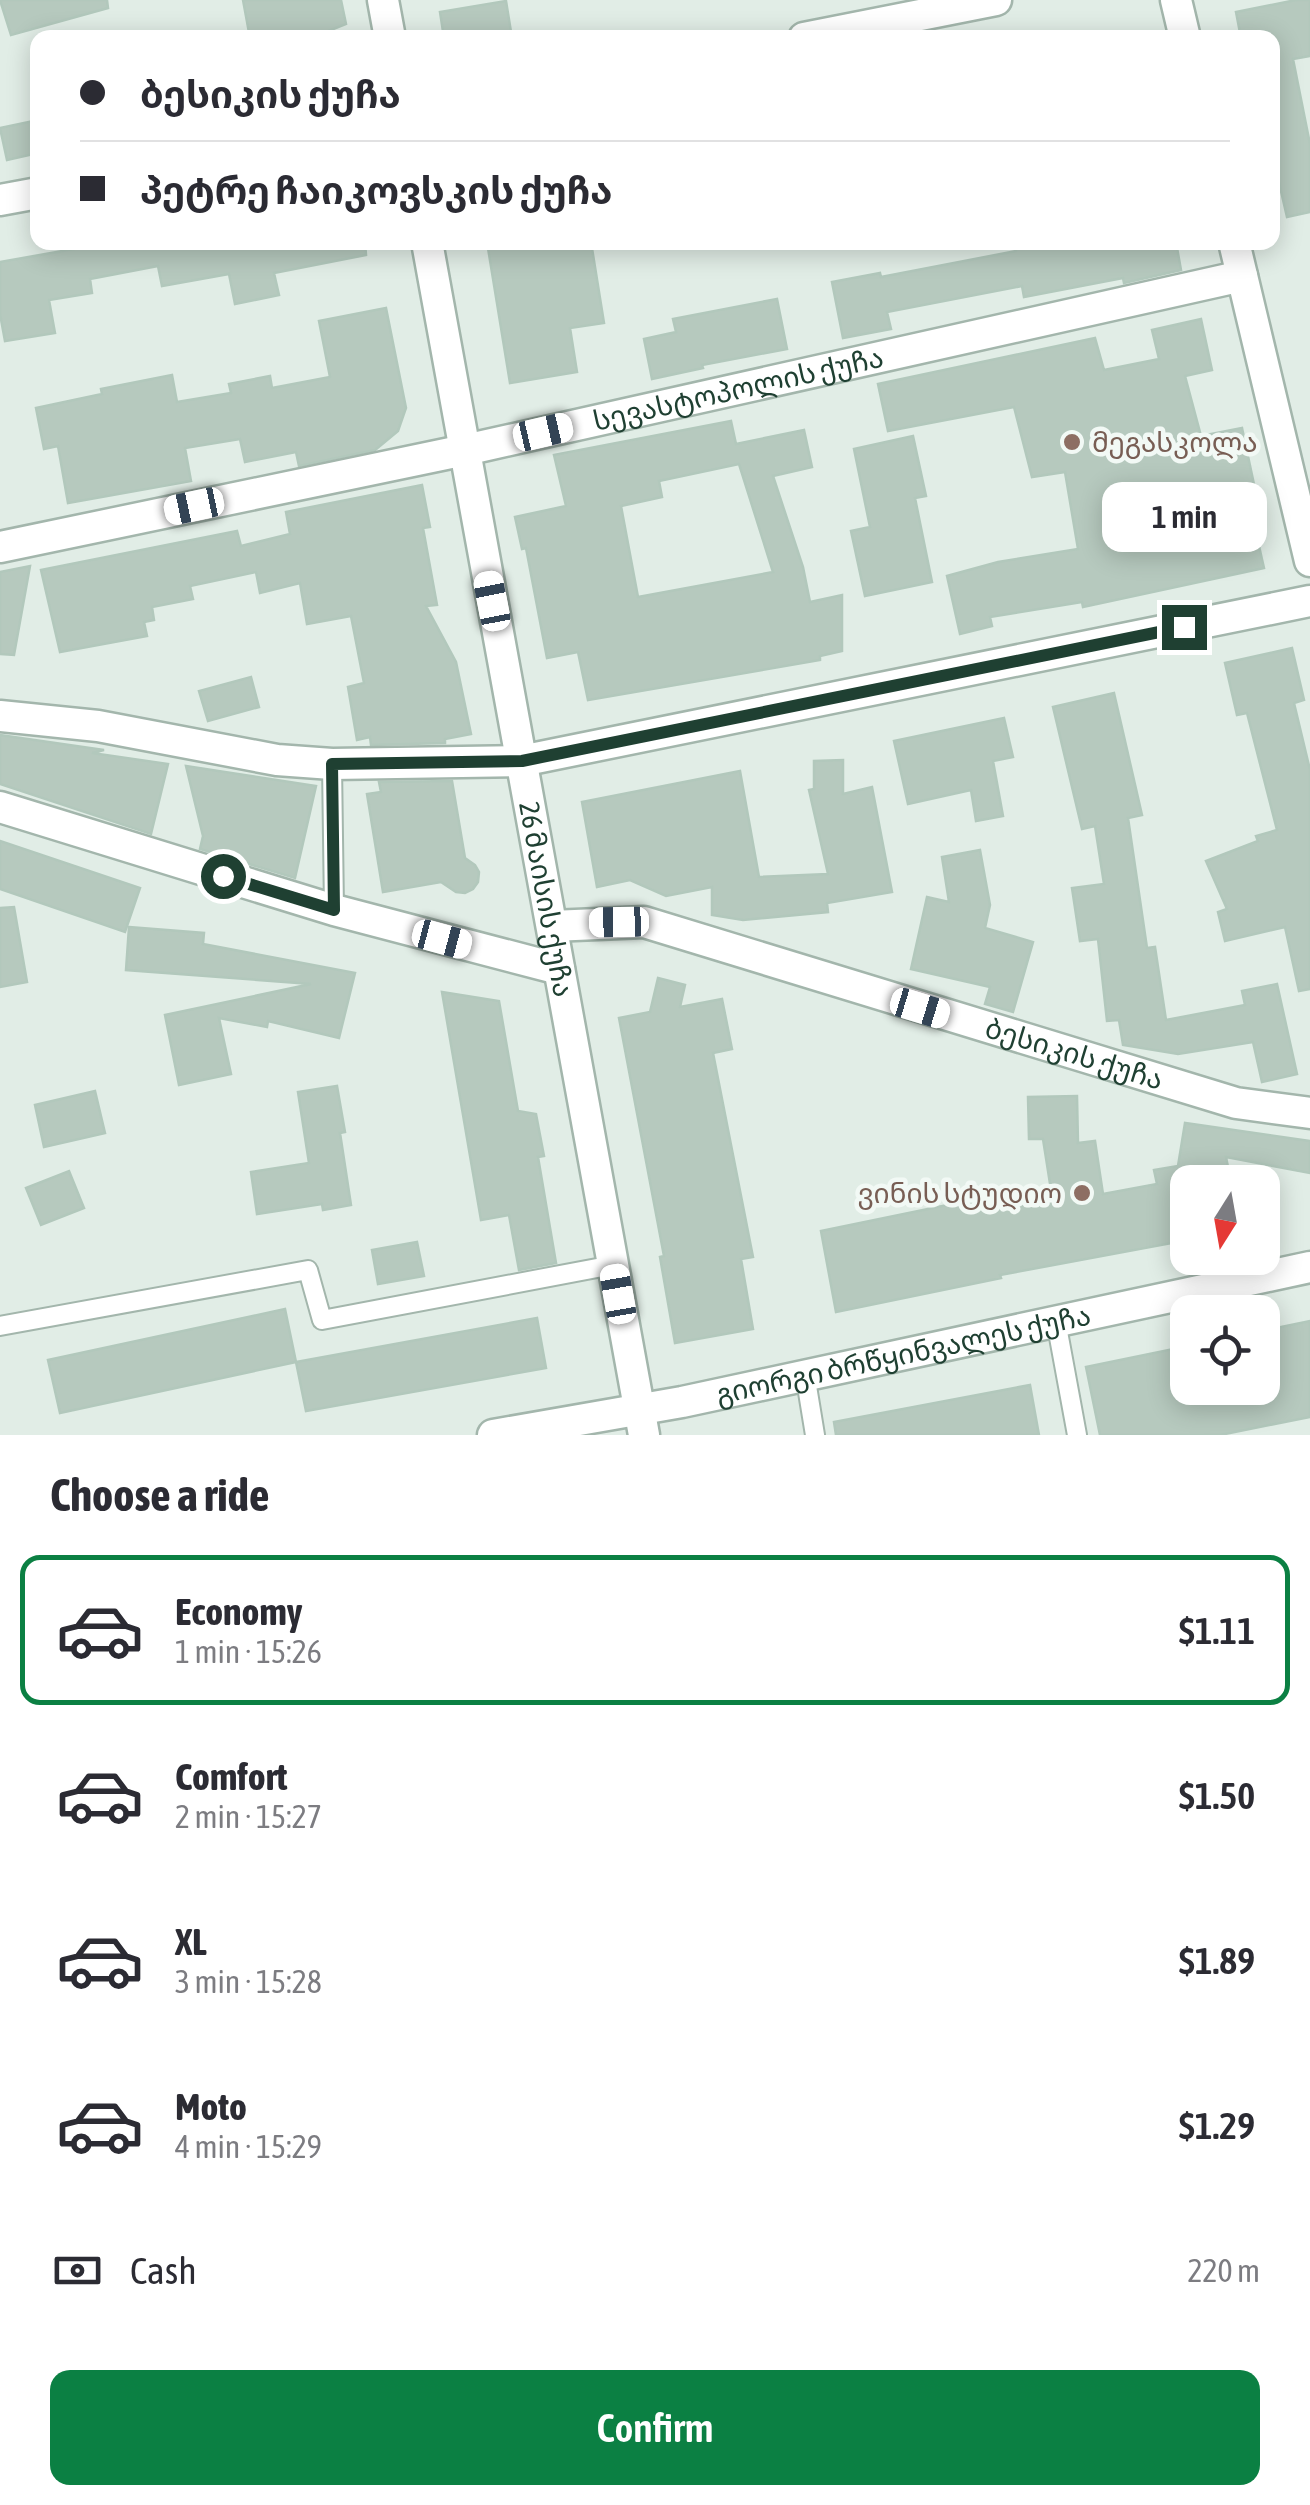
<!DOCTYPE html>
<html lang="en">
<head>
<meta charset="utf-8">
<style>
	:root { --surface:#fff; --page:#f7f7f7; --text:#2b2b33; --muted:#7c7c81; --line:#e1e1e2; --accent:#0b8043 }
	body { margin:0; font-family:"Asap Condensed","Noto Sans Georgian",sans-serif; background:var(--page); color:var(--text); height:100vh; display:flex; flex-direction:column; font-size:38px; white-space:nowrap }
	* { box-sizing:border-box; margin:0 }
	p { font-size:32px; color:var(--muted) }
	.icon { flex:none; width:55px; height:55px; fill:none; stroke:currentColor; stroke-width:2; stroke-linecap:round; stroke-linejoin:round }
	.map { position:relative; height:1435px; overflow:hidden }
	.panel { display:flex; flex-direction:column; background:var(--surface); flex:1 }
	.panel>* { flex:none }
	.guide { position:absolute; left:30px; top:30px; width:1250px; height:220px; border-radius:20px; box-shadow:0 5px 25px #0003; display:grid; align-content:center; height:220px; padding:0 50px; background:var(--surface) }
	.needle { width:65px; rotate:191deg }
	.tools { position:absolute; left:1170px; top:1165px; display:grid; gap:20px }
	.tools a { display:grid; place-items:center; width:110px; height:110px; border-radius:20px; background:var(--surface); box-shadow:0 5px 25px #0003; font-size:50px }
	.end { position:absolute; width:45px; height:45px; margin:-22px; border:12px solid #1f4032; background:#fff; box-shadow:0 0 0 5px #fff }
	.from { border-radius:50% }
	.bubble { position:absolute; height:70px; border-radius:20px; background:var(--surface); box-shadow:0 5px 25px #0003; font-size:32px; font-weight:600; line-height:70px; text-align:center }
	.car { position:absolute; width:30px; height:60px; margin:-30px -15px; border-radius:12px; box-shadow:0 0 8px 2px #0007; background:linear-gradient(#fff 24%,#345 0 40%,#fff 0 76%,#345 0 86%,#fff 0) }
	.guide b { display:flex; align-items:center; gap:35px; height:95px; font-size:38px }
	.guide b+b { border-top:2px solid var(--line) }
	.guide i { width:25px; height:25px; background:var(--text) }
	ul { padding:0; list-style:none }
	li { display:flex; align-items:center; gap:30px; height:150px; margin:0 20px 15px; padding:0 30px; border:5px solid transparent; border-radius:20px }
	li div { flex:1 }
	li b { display:block; font-size:38px }
	li em { font-style:normal; font-weight:600 }
	li.selected { border-color:var(--accent) }
	li>.icon { width:90px; height:90px; stroke-width:1.5 }
	h2 { padding:0 50px; font-size:45px; line-height:120px }
	.pay { display:flex; align-items:center; gap:25px; height:110px; padding:0 50px; font-size:38px }
	.pay p { margin-inline-start:auto }
	.button { display:flex; gap:20px; margin-top:auto; padding:20px 50px }
	.button a { flex:1; height:115px; border-radius:20px; background:var(--accent); color:#fff; font-size:40px; font-weight:600; line-height:115px; text-align:center }
	.map>svg:first-child { display:block }
	.building { fill:#b6c9be; stroke:#b2c8bc; stroke-width:2.5; fill-rule:evenodd }
	.lines { fill:none; stroke-linecap:round; stroke-linejoin:round }
	.service-casing { stroke:#a3b6ac; stroke-width:22 }
	.minor-casing { stroke:#a3b6ac; stroke-width:35 }
	.tertiary-casing { stroke:#a3b6ac; stroke-width:35 }
	.service { stroke:#fff; stroke-width:18 }
	.minor { stroke:#fff; stroke-width:30 }
	.tertiary { stroke:#fff; stroke-width:30 }
	.route { stroke:#1f4032; stroke-width:12 }
	.education-dot { fill:#8d6e63; stroke:#f2f9f5; stroke-width:4 }
	.labels { text-anchor:middle; stroke-width:9; stroke-linejoin:round; paint-order:stroke }
	.street-label { font-size:28px; fill:#1f4032; stroke:#f2f9f5 }
	.education-label { font-size:28px; fill:#785e54; stroke:#f2f9f5; text-anchor:start }
</style>
</head>
<body>
<div class="map">
<svg width="1310" height="1435" viewBox="0 0 1310 1435">
	<rect width="100%" height="100%" fill="#e1ede6"/>
	<!-- building -->
	<g class="building">
		<polygon points="0,0 107,0 108,8 11,35"/>
		<polygon points="243,0 341,0 346,24 311,38 250,38"/>
		<polygon points="1296,0 1310,0 1310,56 1293,59 1310,144 1310,212 1287,217 1272,152 1272,38 1241,38 1236,12"/>
		<polygon points="506,1 512,38 444,38 440,12"/>
		<polygon points="38,120 38,153 7,160 0,128"/>
		<polygon points="113,242 365,242 366,255 274,273 279,295 235,304 229,274 162,286 158,266 90,279 92,293 49,300 55,333 5,341 0,314 0,262"/>
		<polygon points="487,242 591,242 604,323 570,328 577,372 510,383"/>
		<polygon points="1014,242 1176,242 1181,270 1124,283 1123,278 1024,297 1022,286 887,312 891,329 843,338 832,282 880,273 881,277 1016,251"/>
		<polygon points="777,299 787,349 702,365 703,368 652,379 644,339 676,332 673,319"/>
		<polygon points="386,308 406,408 398,431 375,450 299,466 296,452 245,462 240,439 185,448 191,481 68,503 58,446 44,449 36,408 102,394 101,389 172,375 177,402 231,393 229,384 270,376 272,388 330,377 319,321"/>
		<polygon points="1201,319 1212,370 1185,376 1201,436 1242,428 1262,522 1254,524 1264,568 1083,607 1082,602 990,617 992,626 960,634 947,576 998,562 1078,549 1065,472 1032,477 1014,407 888,431 878,384 1095,338 1104,370 1159,359 1152,330"/>
		<path d="M 731,421 L 736,444 L 804,430 L 812,467 L 773,476 L 803,567 L 810,602 L 842,595 L 842,651 L 820,656 L 820,660 L 588,700 L 578,652 L 547,658 L 526,548 L 522,549 L 515,517 L 566,506 L 554,455 ZM 739,464 L 773,572 L 638,597 L 621,506 L 662,497 L 659,481 Z"/>
		<polygon points="913,436 926,496 915,498 932,582 865,596 851,531 870,527 854,449"/>
		<polygon points="422,485 430,527 423,528 437,605 426,606 456,662 471,734 445,739 445,743 371,745 370,737 357,740 348,687 364,683 351,616 307,624 300,583 260,593 256,572 190,586 193,599 152,607 154,620 144,622 147,636 60,652 41,570 237,531 241,546 290,534 286,512"/>
		<polygon points="30,566 14,655 0,654 0,572"/>
		<polygon points="1292,648 1304,700 1294,703 1310,770 1310,989 1299,991 1285,927 1225,941 1218,912 1227,909 1206,861 1258,841 1256,836 1277,830 1247,713 1237,715 1225,663"/>
		<polygon points="251,677 259,707 208,721 199,691"/>
		<polygon points="1114,693 1142,815 1128,818 1147,948 1155,947 1166,1020 1245,1005 1242,991 1277,984 1297,1074 1262,1082 1253,1042 1178,1054 1123,1045 1119,1020 1107,1021 1098,939 1080,941 1072,888 1104,884 1095,826 1082,829 1053,707"/>
		<polygon points="1004,718 1013,757 993,761 1003,816 976,821 971,790 908,804 894,741"/>
		<polygon points="0,735 104,750 92,753 168,764 151,834 0,784"/>
		<polygon points="843,760 843,794 872,787 892,892 827,903 828,912 743,920 712,915 712,887 666,896 630,880 597,887 582,802 740,771 759,877 828,874 809,790 814,789 814,761"/>
		<polygon points="186,766 316,786 295,878 200,849 203,836"/>
		<polygon points="452,781 465,858 475,865 479,872 478,882 473,889 465,893 456,892 441,882 383,892 367,794 381,792 379,782"/>
		<polygon points="0,841 140,888 125,932 0,889"/>
		<polygon points="980,850 990,905 985,928 1033,942 1013,1012 985,1004 990,987 911,969 927,897 949,902 942,857"/>
		<polygon points="14,907 27,982 0,987 0,908"/>
		<polygon points="129,927 204,933 203,944 355,973 339,1038 268,1021 267,1027 219,1018 231,1074 179,1085 165,1015 311,984 126,970"/>
		<polygon points="658,978 685,985 680,1007 722,999 732,1049 713,1053 753,1257 741,1259 753,1329 675,1343 660,1257 664,1256 619,1018 650,1012"/>
		<polygon points="442,992 499,1001 518,1111 536,1114 544,1156 538,1157 556,1263 519,1270 509,1215 481,1220"/>
		<polygon points="337,1086 345,1132 340,1133 351,1205 323,1210 322,1204 257,1214 251,1172 309,1163 298,1092"/>
		<polygon points="95,1091 105,1133 44,1147 35,1105"/>
		<polygon points="1077,1096 1078,1143 1095,1141 1103,1194 1157,1184 1154,1170 1178,1166 1185,1123 1310,1141 1310,1173 1226,1157 1231,1182 1188,1182 1188,1240 1000,1275 1001,1278 836,1312 821,1231 986,1197 986,1201 1051,1190 1043,1139 1029,1139 1028,1097"/>
		<polygon points="69,1171 84,1208 41,1225 26,1188"/>
		<polygon points="417,1242 424,1276 378,1284 372,1250"/>
		<polygon points="285,1309 296,1362 60,1413 48,1360"/>
		<polygon points="537,1318 546,1368 306,1411 296,1362"/>
		<polygon points="1310,1321 1310,1417 1220,1435 1100,1435 1086,1367 1188,1346 1188,1388 1262,1388 1262,1331"/>
		<polygon points="1030,1385 1039,1435 836,1435 834,1422"/>
	</g>
	<g class="lines">
		<!-- service casing -->
		<g class="service-casing">
			<g id="service">
				<polyline points="332,764 334,910"/>
				<polyline points="1056,1321 1077,1435"/>
				<polyline points="0,1326 308,1270 322,1320 613,1265"/>
				<polyline points="805,1374 815,1435"/>
			</g>
		</g>
		<!-- minor casing -->
		<g class="minor-casing">
			<g id="minor">
				<polyline points="383,0 390,38"/>
				<polyline points="804,38 996,0"/>
				<polyline points="0,200 38,193"/>
				<path id="s1" d="M 427,242 L 644,1435"/>
				<path id="s2" d="M 0,547 L 465,450 L 1242,276"/>
				<polyline points="0,716 98,726 277,760 332,764 521,761 1310,601"/>
				<polyline points="0,807 334,910 559,969"/>
				<path id="s3" d="M 552,926 L 644,922 L 1236,1103 L 1310,1113"/>
			</g>
		</g>
		<!-- tertiary casing -->
		<g class="tertiary-casing">
			<g id="tertiary">
				<polyline points="1176,0 1185,38"/>
				<polyline points="1234,242 1310,561"/>
				<path id="s4" d="M 493,1435 L 682,1402 L 1310,1267"/>
			</g>
		</g>
		<!-- service -->
		<use href="#service" class="service"/>
		<!-- minor -->
		<use href="#minor" class="minor"/>
		<!-- tertiary -->
		<use href="#tertiary" class="tertiary"/>
	</g>
	<g class="lines">
		<!-- route -->
		<polyline class="route" points="223,876 334,910 332,764 522,761 1184,627"/>
	</g>
	<!-- markers -->
	<g class="education-dot">
		<circle cx="1072" cy="442" r="10"/>
		<circle cx="1082" cy="1193" r="10"/>
	</g>
	<g class="labels">
		<!-- street labels -->
		<g class="street-label">
			<text dy="10" stroke="none"><textPath href="#s2" startOffset="755">სევასტოპოლის ქუჩა</textPath></text>
			<text dy="10" stroke="none"><textPath href="#s1" startOffset="668">26 მაისის ქუჩა</textPath></text>
			<text dy="10" stroke="none"><textPath href="#s3" startOffset="542">ბესიკის ქუჩა</textPath></text>
			<text dy="10" stroke="none"><textPath href="#s4" startOffset="418">გიორგი ბრწყინვალეს ქუჩა</textPath></text>
		</g>
		<!-- education labels -->
		<g class="education-label">
			<text x="1092" y="452">მეგასკოლა</text>
			<text x="1062" y="1203" text-anchor="end">ვინის სტუდიო</text>
		</g>
	</g>
</svg>
<div class="tools">
<a><svg class="needle" viewBox="-14 -14 28 28"><path d="M0-13l5 13h-10z" fill="#e53935"/><path d="M0 13l5-13h-10z" fill="#7c7c81"/></svg></a>
<a><svg class="icon" aria-label="locate" viewBox="0 0 24 24"><circle cx="12" cy="12" r="6"/><path d="M12 2v4M12 18v4M2 12h4M18 12h4"/></svg></a>
</div>
<i class="end from" style="left:223px;top:876px"></i>
<i class="end" style="left:1184px;top:627px"></i>
<div class="bubble" style="left:1102px;top:482px;width:165px">1 min</div>
<i class="car" style="left:543px;top:432px;rotate:77deg"></i>
<i class="car" style="left:194px;top:506px;rotate:258deg"></i>
<i class="car" style="left:492px;top:601px;rotate:349deg"></i>
<i class="car" style="left:619px;top:922px;rotate:269deg"></i>
<i class="car" style="left:442px;top:939px;rotate:105deg"></i>
<i class="car" style="left:920px;top:1008px;rotate:107deg"></i>
<i class="car" style="left:618px;top:1294px;rotate:350deg"></i>
<div class="guide">
<b><i class="from"></i>ბესიკის ქუჩა</b>
<b><i></i>პეტრე ჩაიკოვსკის ქუჩა</b>
</div>
</div>
<section class="panel">
<h2>Choose a ride</h2>
<ul>
<li class="selected"><svg class="icon" aria-label="car" viewBox="0 0 24 24"><path d="M5 17H2v-5l4-1 3-4h7l3 4 3 1v5h-3M9 17h6M6 11h13"/><circle cx="7" cy="17" r="2"/><circle cx="17" cy="17" r="2"/></svg><div><b>Economy</b><p>1 min · 15:26</p></div><em>$1.11</em></li>
<li><svg class="icon" aria-label="car" viewBox="0 0 24 24"><path d="M5 17H2v-5l4-1 3-4h7l3 4 3 1v5h-3M9 17h6M6 11h13"/><circle cx="7" cy="17" r="2"/><circle cx="17" cy="17" r="2"/></svg><div><b>Comfort</b><p>2 min · 15:27</p></div><em>$1.50</em></li>
<li><svg class="icon" aria-label="car" viewBox="0 0 24 24"><path d="M5 17H2v-5l4-1 3-4h7l3 4 3 1v5h-3M9 17h6M6 11h13"/><circle cx="7" cy="17" r="2"/><circle cx="17" cy="17" r="2"/></svg><div><b>XL</b><p>3 min · 15:28</p></div><em>$1.89</em></li>
<li><svg class="icon" aria-label="car" viewBox="0 0 24 24"><path d="M5 17H2v-5l4-1 3-4h7l3 4 3 1v5h-3M9 17h6M6 11h13"/><circle cx="7" cy="17" r="2"/><circle cx="17" cy="17" r="2"/></svg><div><b>Moto</b><p>4 min · 15:29</p></div><em>$1.29</em></li>
</ul>
<div class="pay"><svg class="icon" aria-label="cash" viewBox="0 0 24 24"><path d="M3 7h18v10H3z"/><circle cx="12" cy="12" r="2"/></svg>Cash<p>220 m</p></div>
<div class="button"><a>Confirm</a></div>
</section>
</body>
</html>
